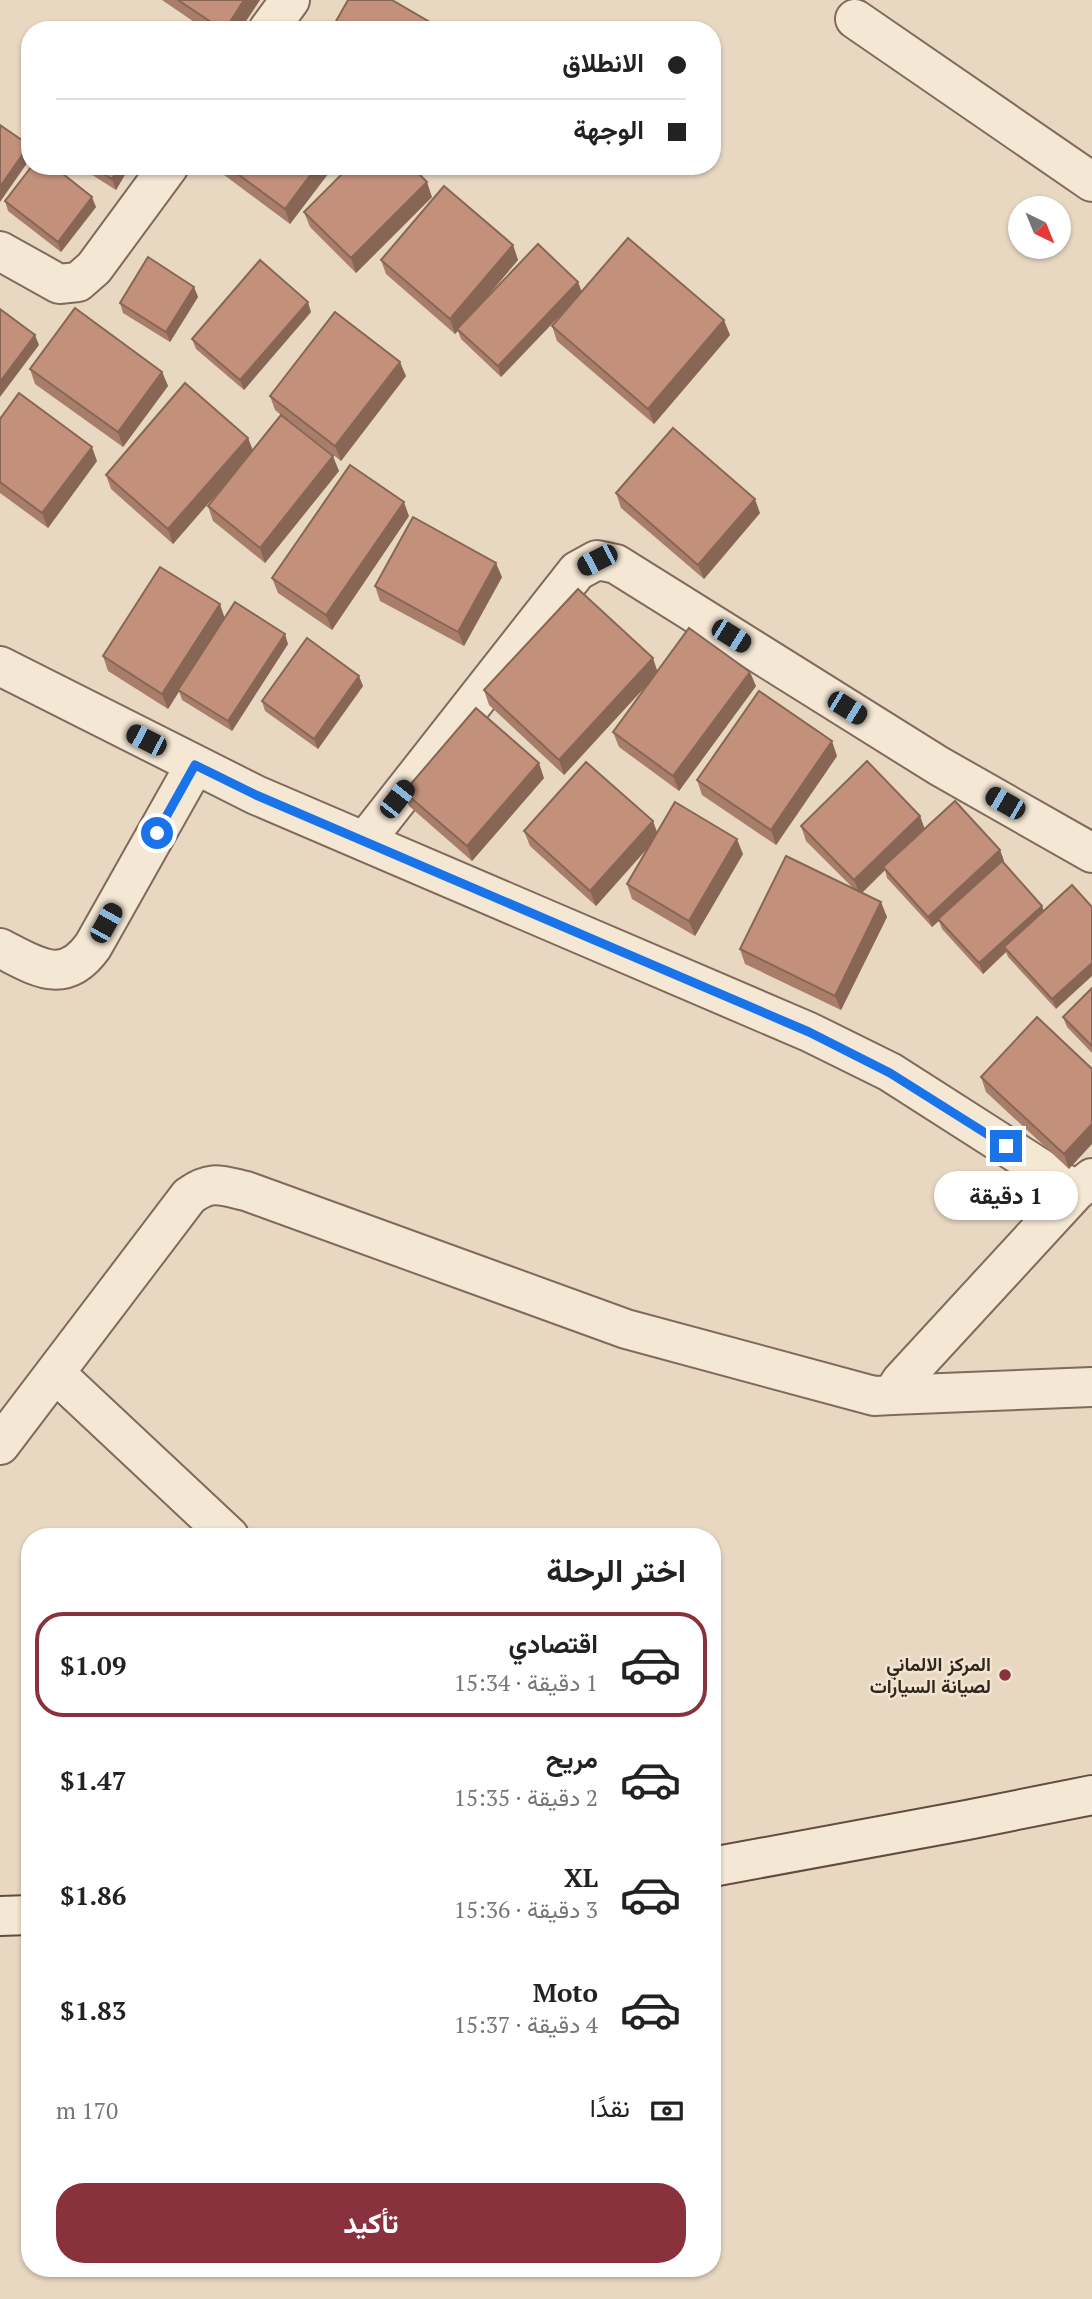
<!DOCTYPE html>
<html lang="ar">
<head>
<meta charset="utf-8">
<style>
	:root { --surface:#fff; --page:#f2f2f2; --text:#222; --muted:#767676; --line:#e0e0e0; --accent:#89313c }
	body { margin:0; font-family:"PT Serif",Vazirmatn,serif; background:var(--page); color:var(--text); direction:rtl; height:100vh; display:flex; flex-direction:column; font-size:26px; white-space:nowrap }
	* { box-sizing:border-box; margin:0 }
	p { font-size:23px; color:var(--muted) }
	.icon { flex:none; width:38px; height:38px; fill:none; stroke:currentColor; stroke-width:2; stroke-linecap:round; stroke-linejoin:round }
	.map { position:relative; flex:1; overflow:hidden; direction:ltr }
	.details { position:absolute; left:21px; top:1528px; width:700px; height:749px; display:flex; flex-direction:column; background:var(--surface); border-radius:28px; box-shadow:0 2px 5px #0004; direction:rtl }
	.details>* { flex:none }
	.hud { position:absolute; left:21px; top:21px; width:700px; height:154px; border-radius:28px; box-shadow:0 2px 5px #0004; direction:rtl; display:grid; align-content:center; height:154px; padding:0 35px; background:var(--surface) }
	.needle { width:46px; rotate:137deg }
	.fabs { position:absolute; left:1008px; top:196px; display:grid; gap:14px }
	.fabs a { display:grid; place-items:center; width:63px; height:63px; border-radius:50%; background:var(--surface); box-shadow:0 2px 5px #0004; font-size:35px }
	.end { position:absolute; width:32px; height:32px; margin:-16px; border:9px solid #1a73e8; background:#fff; box-shadow:0 0 0 4px #fff }
	.from { border-radius:50% }
	.bubble { position:absolute; height:49px; border-radius:24px; background:var(--surface); box-shadow:0 2px 5px #0004; font-size:23px; font-weight:700; line-height:49px; text-align:center; direction:rtl }
	.car { position:absolute; width:21px; height:42px; margin:-21px -10px; border-radius:9px; box-shadow:0 0 5px 2px #0007; background:linear-gradient(#222 24%,#8ab4d8 0 40%,#222 0 76%,#8ab4d8 0 86%,#222 0) }
	.hud b { display:flex; align-items:center; gap:24px; height:66px; font-size:26px }
	.hud b+b { border-top:2px solid var(--line) }
	.hud i { width:18px; height:18px; background:var(--text) }
	ul { padding:0; list-style:none }
	li { display:flex; align-items:center; gap:21px; height:105px; margin:0 14px 10px; padding:0 21px; border:4px solid transparent; border-radius:28px }
	li div { flex:1 }
	li b { display:block; font-size:26px }
	li em { font-style:normal; font-weight:700 }
	li.on { border-color:var(--accent) }
	li>.icon { width:63px; height:63px; stroke-width:1.5 }
	h2 { padding:0 35px; font-size:32px; line-height:84px }
	.pay { display:flex; align-items:center; gap:18px; height:77px; padding:0 35px; font-size:26px }
	.pay p { margin-inline-start:auto }
	.button { display:flex; gap:14px; margin-top:auto; padding:14px 35px }
	.button a { flex:1; height:80px; border-radius:28px; background:var(--accent); color:#fff; font-size:28px; font-weight:700; line-height:80px; text-align:center }
	.map>svg:first-child { display:block }
	.lines { fill:none; stroke-linecap:round; stroke-linejoin:round }
	.street-casing { stroke:#806a5b; stroke-width:42 }
	.secondary-casing { stroke:#624c3e; stroke-width:42 }
	.street { stroke:#f4e7d4; stroke-width:38 }
	.secondary { stroke:#f4e7d4; stroke-width:38 }
	.wall { fill:#a87d6a }
	.shaded-wall { fill:#886656 }
	.building { fill:#c3917b; stroke:#886656; stroke-width:2 }
	.route { stroke:#1a73e8; stroke-width:9 }
	.poi-dot { fill:#89313c; stroke:#f1e4d0; stroke-width:2.5 }
	.labels { text-anchor:middle; stroke-width:5; stroke-linejoin:round; paint-order:stroke }
	.poi-label { font-size:19px; font-weight:bold; fill:#32251e; stroke:#f1e4d0; text-anchor:end }
</style>
</head>
<body>
<div class="map">
<svg width="1092" height="2299" viewBox="0 0 1092 2299">
	<rect width="100%" height="100%" fill="#e8d8c2"/>
	<g class="lines">
		<!-- street casing -->
		<g class="street-casing">
			<g id="street">
				<polyline points="855,19 1092,182"/>
				<polyline points="268,30 290,0"/>
				<polyline points="0,251 59,284 78,282 94,268 169,166"/>
				<polyline points="0,666 256,795 809,1032 890,1072 1076,1191"/>
				<polyline points="365,841 577,571 597,560 616,564 939,766 1092,853"/>
				<path d="M 0,948 C 36,966 64,987 93,946 L 195,765"/>
				<polyline points="55,1373 229,1536"/>
				<polyline points="892,1395 1092,1387"/>
				<path d="M 0,1445 L 189,1196 C 211,1180 220,1185 246,1191 L 626,1329 L 874,1396 L 892,1395 L 901,1381 L 1076,1191 L 1092,1178"/>
			</g>
		</g>
		<!-- secondary casing -->
		<g class="secondary-casing">
			<g id="secondary">
				<polyline points="712,1867 967,1820 1092,1795"/>
				<polyline points="0,1916 30,1915"/>
			</g>
		</g>
		<!-- street -->
		<use href="#street" class="street"/>
		<!-- secondary -->
		<use href="#secondary" class="secondary"/>
	</g>
	<!-- wall -->
	<g class="wall">
		<polygon points="162,0 260,0 240,30 206,30"/>
		<polygon points="78,166 130,166 116,190"/>
		<polygon points="212,166 334,166 290,224"/>
		<polygon points="432,197 356,273 310,227 304,212"/>
		<polygon points="5,201 96,207 61,252 8,211"/>
		<polygon points="513,245 518,260 482,303 582,292 730,335 654,424 557,341 552,326 578,297 501,377 461,339 458,331 455,334 386,274 381,260"/>
		<polygon points="194,287 198,297 170,342 123,313 120,303"/>
		<polygon points="311,312 244,390 196,349 192,339"/>
		<polygon points="30,369 162,372 168,386 123,447 35,384"/>
		<polygon points="406,376 341,461 286,418 339,471 265,563 213,521 208,506 227,482 173,544 111,489 106,475 248,438 253,450 281,415 275,410 270,396"/>
		<polygon points="0,419 97,461 48,528 0,493"/>
		<polygon points="616,493 760,513 704,579 621,508"/>
		<polygon points="409,516 332,630 278,593 272,578"/>
		<polygon points="502,577 464,646 380,601 375,586"/>
		<polygon points="225,618 288,644 232,731 182,700 179,691 168,709 108,671 103,656"/>
		<polygon points="658,671 756,686 679,791 619,747 613,732 650,681 564,775 489,705 484,690"/>
		<polygon points="363,686 318,749 265,711 262,701"/>
		<polygon points="837,756 776,845 702,795 697,780"/>
		<polygon points="544,778 472,861 409,806 404,792"/>
		<polygon points="920,816 925,829 1000,850 1004,861 1003,862 1056,1009 1008,957 1006,952 983,974 942,929 939,921 932,927 887,878 885,870 861,893 887,917 841,1010 745,964 740,949 855,890 806,841 801,826"/>
		<polygon points="653,821 657,832 743,854 695,936 632,899 627,884 648,848 596,906 530,846 524,831"/>
		<polygon points="1092,988 1092,1053 1067,1027 1063,1017"/>
		<polygon points="1092,1069 1069,1169 986,1092 981,1077"/>
	</g>
	<!-- shaded-wall -->
	<g class="shaded-wall">
		<polygon points="244,0 260,0 240,30 225,30"/>
		<polygon points="29,145 30,159 0,202 0,187"/>
		<polygon points="120,166 130,166 116,190 112,179"/>
		<polygon points="317,166 334,166 290,224 285,209"/>
		<polygon points="427,182 432,197 356,273 351,258"/>
		<polygon points="92,197 96,207 61,252 58,242"/>
		<polygon points="513,245 518,260 455,334 450,319"/>
		<polygon points="578,282 582,292 501,377 498,366"/>
		<polygon points="194,287 198,297 170,342 166,332"/>
		<polygon points="308,302 311,312 244,390 240,380"/>
		<polygon points="724,320 730,335 654,424 648,409"/>
		<polygon points="35,335 39,345 0,397 0,382"/>
		<polygon points="400,362 406,376 341,461 335,446"/>
		<polygon points="162,372 168,386 123,447 118,432"/>
		<polygon points="248,438 253,452 173,544 168,529"/>
		<polygon points="92,447 97,461 48,528 42,513"/>
		<polygon points="333,456 339,471 265,563 260,548"/>
		<polygon points="755,499 760,513 704,579 698,565"/>
		<polygon points="404,502 409,516 332,630 326,615"/>
		<polygon points="496,563 502,577 464,646 458,632"/>
		<polygon points="220,604 225,619 168,709 162,694"/>
		<polygon points="285,634 288,644 232,731 228,721"/>
		<polygon points="653,658 658,673 564,775 559,760"/>
		<polygon points="750,672 756,686 679,791 673,776"/>
		<polygon points="359,676 363,686 318,749 314,739"/>
		<polygon points="832,741 837,756 776,845 771,830"/>
		<polygon points="539,763 544,778 472,861 467,846"/>
		<polygon points="920,816 925,831 883,867 885,870 860,895 854,880"/>
		<polygon points="653,821 658,836 596,906 590,891"/>
		<polygon points="737,839 743,854 695,936 689,921"/>
		<polygon points="1000,850 1004,861 932,927 928,917"/>
		<polygon points="881,902 887,917 841,1010 835,996"/>
		<polygon points="1042,906 1046,916 1004,947 1006,952 983,974 979,963"/>
		<polygon points="1092,963 1092,976 1056,1009 1052,999"/>
		<polygon points="1092,1124 1092,1144 1069,1169 1064,1154"/>
	</g>
	<!-- building -->
	<g class="building">
		<polygon points="178,0 244,0 225,30 223,30"/>
		<polygon points="348,0 392,0 433,24 430,30 331,30"/>
		<polygon points="0,125 29,145 0,187"/>
		<polygon points="32,166 53,166 92,197 58,242 5,201"/>
		<polygon points="91,166 120,166 112,179"/>
		<polygon points="227,166 317,166 285,209"/>
		<polygon points="350,166 411,166 427,182 351,258 304,212"/>
		<polygon points="444,186 513,245 450,319 381,260"/>
		<polygon points="628,238 724,320 648,409 552,326"/>
		<polygon points="538,244 578,282 498,366 457,329"/>
		<polygon points="148,257 194,287 166,332 120,303"/>
		<polygon points="260,260 308,302 240,380 192,339"/>
		<polygon points="75,308 162,372 118,432 30,369"/>
		<polygon points="0,309 35,335 0,382"/>
		<polygon points="335,312 400,362 335,446 270,396"/>
		<polygon points="185,383 248,438 168,529 106,475"/>
		<polygon points="19,393 92,447 42,513 0,482 0,419"/>
		<polygon points="281,415 333,456 260,548 208,506"/>
		<polygon points="673,428 755,499 698,565 616,493"/>
		<polygon points="350,465 404,502 326,615 272,578"/>
		<polygon points="413,517 496,563 458,632 375,586"/>
		<polygon points="160,567 220,604 162,694 103,656"/>
		<polygon points="578,589 653,658 559,760 484,690"/>
		<polygon points="235,602 285,634 228,721 178,690"/>
		<polygon points="689,628 750,672 673,776 613,732"/>
		<polygon points="307,638 359,676 314,739 262,701"/>
		<polygon points="759,691 832,741 771,830 697,780"/>
		<polygon points="476,708 539,763 467,846 404,792"/>
		<polygon points="867,761 920,816 854,880 801,826"/>
		<polygon points="586,762 653,821 590,891 524,831"/>
		<polygon points="955,801 1000,850 928,917 883,867"/>
		<polygon points="675,802 737,839 689,921 627,884"/>
		<polygon points="786,856 881,902 835,996 740,949"/>
		<polygon points="1002,861 1042,906 979,963 938,919"/>
		<polygon points="1072,885 1092,907 1092,963 1052,999 1004,947"/>
		<polygon points="1092,988 1092,1046 1063,1017"/>
		<polygon points="1037,1017 1092,1069 1092,1124 1064,1154 981,1077"/>
	</g>
	<g class="lines">
		<!-- route -->
		<polyline class="route" points="157,833 195,765 256,795 809,1032 890,1073 1006,1146"/>
	</g>
	<!-- markers -->
	<circle class="poi-dot" cx="1005" cy="1675" r="7"/>
	<g class="labels">
		<!-- poi labels -->
		<g class="poi-label">
			<text x="991" y="1671">المركز الالماني<tspan x="991" dy="22">لصيانة السيارات</tspan></text>
		</g>
	</g>
</svg>
<div class="fabs">
<a><svg class="needle" viewBox="-14 -14 28 28"><path d="M0-13l5 13h-10z" fill="#e53935"/><path d="M0 13l5-13h-10z" fill="#767676"/></svg></a>
</div>
<i class="end from" style="left:157px;top:833px"></i>
<i class="end" style="left:1006px;top:1146px"></i>
<div class="bubble" style="left:934px;top:1171px;width:144px">1 دقيقة</div>
<i class="car" style="left:597px;top:560px;rotate:243deg"></i>
<i class="car" style="left:731px;top:636px;rotate:122deg"></i>
<i class="car" style="left:847px;top:708px;rotate:122deg"></i>
<i class="car" style="left:146px;top:740px;rotate:297deg"></i>
<i class="car" style="left:397px;top:799px;rotate:38deg"></i>
<i class="car" style="left:1005px;top:803px;rotate:300deg"></i>
<i class="car" style="left:106px;top:923px;rotate:29deg"></i>
<div class="hud">
<b><i class="from"></i>الانطلاق</b>
<b><i></i>الوجهة</b>
</div>
<section class="details">
<h2>اختر الرحلة</h2>
<ul>
<li class="on"><svg class="icon" aria-label="car" viewBox="0 0 24 24"><path d="M5 17H2v-5l4-1 3-4h7l3 4 3 1v5h-3M9 17h6M6 11h13"/><circle cx="7" cy="17" r="2"/><circle cx="17" cy="17" r="2"/></svg><div><b>اقتصادي</b><p>1 دقيقة · 15:34</p></div><em>$1.09</em></li>
<li><svg class="icon" aria-label="car" viewBox="0 0 24 24"><path d="M5 17H2v-5l4-1 3-4h7l3 4 3 1v5h-3M9 17h6M6 11h13"/><circle cx="7" cy="17" r="2"/><circle cx="17" cy="17" r="2"/></svg><div><b>مريح</b><p>2 دقيقة · 15:35</p></div><em>$1.47</em></li>
<li><svg class="icon" aria-label="car" viewBox="0 0 24 24"><path d="M5 17H2v-5l4-1 3-4h7l3 4 3 1v5h-3M9 17h6M6 11h13"/><circle cx="7" cy="17" r="2"/><circle cx="17" cy="17" r="2"/></svg><div><b>XL</b><p>3 دقيقة · 15:36</p></div><em>$1.86</em></li>
<li><svg class="icon" aria-label="car" viewBox="0 0 24 24"><path d="M5 17H2v-5l4-1 3-4h7l3 4 3 1v5h-3M9 17h6M6 11h13"/><circle cx="7" cy="17" r="2"/><circle cx="17" cy="17" r="2"/></svg><div><b>Moto</b><p>4 دقيقة · 15:37</p></div><em>$1.83</em></li>
</ul>
<div class="pay"><svg class="icon" aria-label="cash" viewBox="0 0 24 24"><path d="M3 7h18v10H3z"/><circle cx="12" cy="12" r="2"/></svg>نقدًا<p>170 m</p></div>
<div class="button"><a>تأكيد</a></div>
</section>
</div>
</body>
</html>
